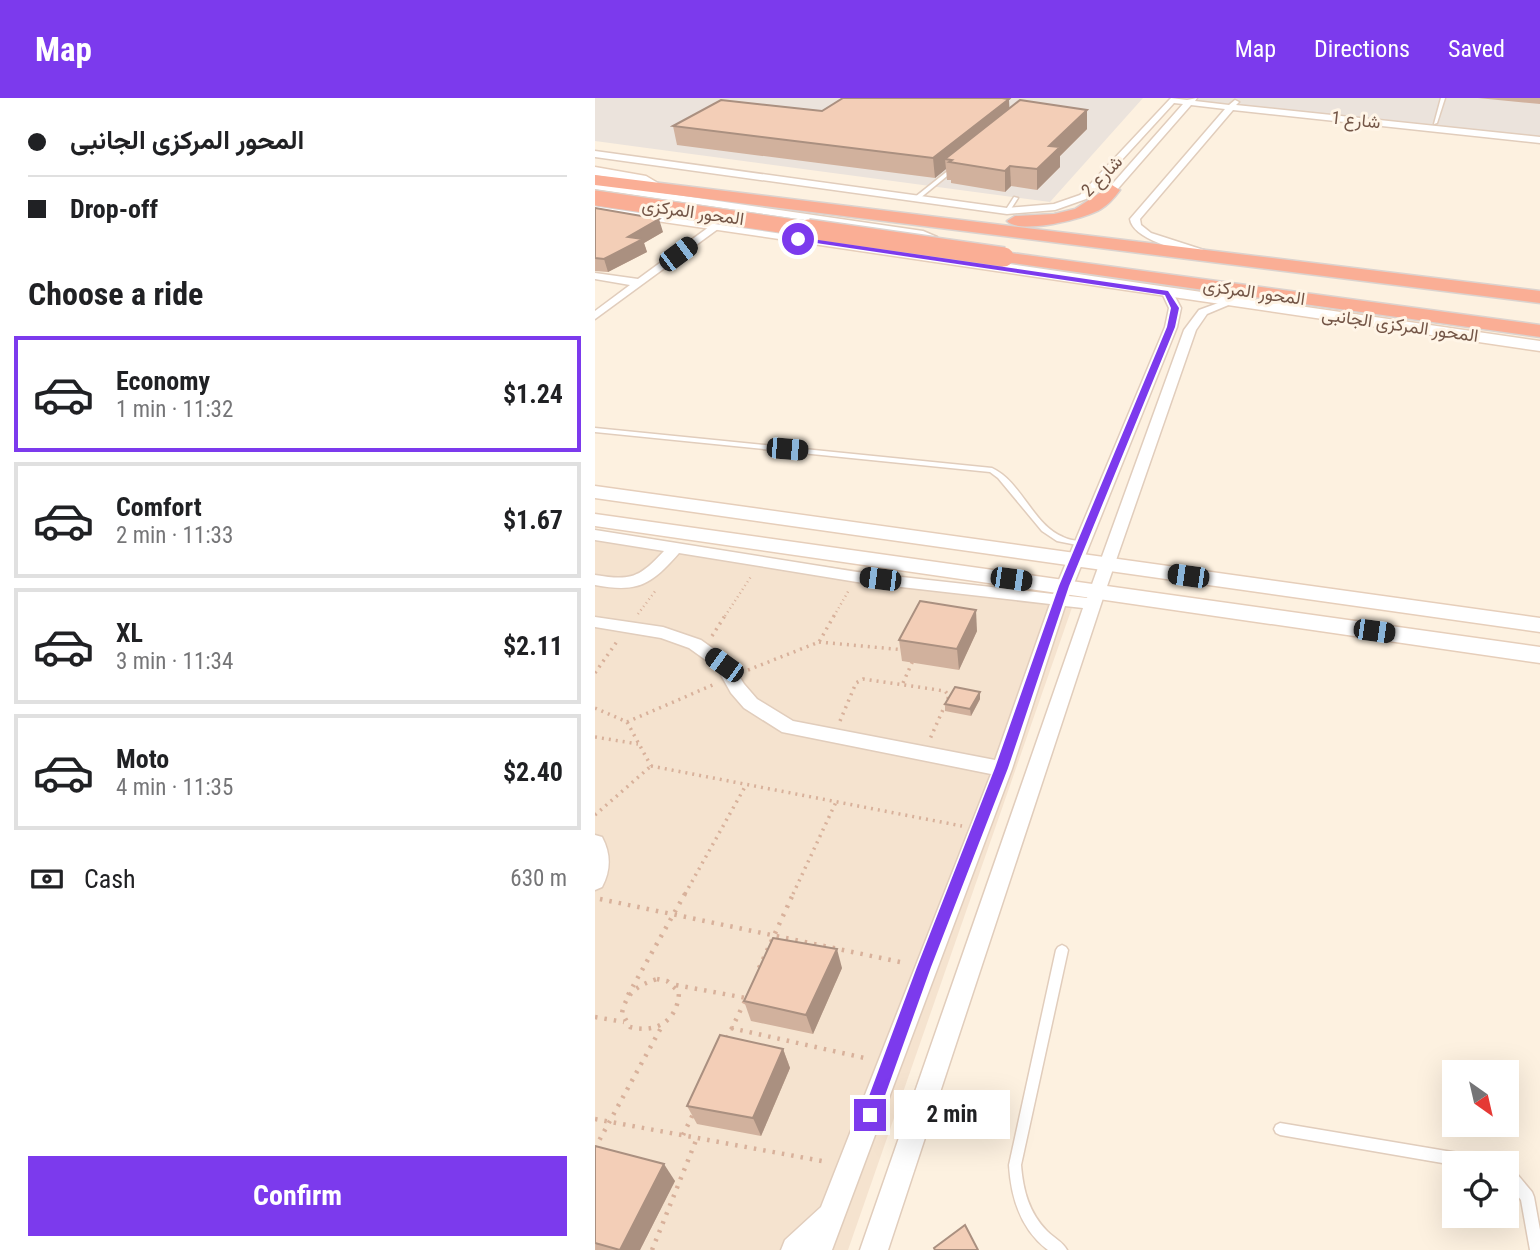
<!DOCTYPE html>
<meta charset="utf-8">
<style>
:root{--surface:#fff;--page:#f6f6f6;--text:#202124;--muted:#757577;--line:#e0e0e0;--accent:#7c3aed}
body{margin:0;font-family:"Roboto Condensed",Vazirmatn,sans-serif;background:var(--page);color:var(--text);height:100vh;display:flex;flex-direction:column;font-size:26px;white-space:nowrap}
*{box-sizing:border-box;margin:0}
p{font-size:23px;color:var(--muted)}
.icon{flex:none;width:38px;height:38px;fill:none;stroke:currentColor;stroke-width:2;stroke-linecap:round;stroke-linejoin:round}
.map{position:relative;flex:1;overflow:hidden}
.drawer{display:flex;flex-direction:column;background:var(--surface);width:595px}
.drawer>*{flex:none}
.hud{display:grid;align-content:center;height:154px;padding:0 28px;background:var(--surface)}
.needle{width:46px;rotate:146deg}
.buttons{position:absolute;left:847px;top:962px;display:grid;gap:14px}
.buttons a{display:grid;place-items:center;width:77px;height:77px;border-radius:0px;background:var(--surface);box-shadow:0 7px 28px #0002;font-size:35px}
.end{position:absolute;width:32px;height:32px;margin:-16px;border:9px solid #7c3aed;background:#fff;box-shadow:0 0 0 4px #fff}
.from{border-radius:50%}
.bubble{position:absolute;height:49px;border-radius:0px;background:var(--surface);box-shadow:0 7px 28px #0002;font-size:23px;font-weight:700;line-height:49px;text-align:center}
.car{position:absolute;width:21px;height:42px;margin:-21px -10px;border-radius:9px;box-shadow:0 0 5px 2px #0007;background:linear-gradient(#222 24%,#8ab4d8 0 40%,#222 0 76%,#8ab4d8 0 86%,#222 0)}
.hud b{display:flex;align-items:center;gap:24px;height:66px;font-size:26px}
.hud b+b{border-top:2px solid var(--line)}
.hud i{width:18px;height:18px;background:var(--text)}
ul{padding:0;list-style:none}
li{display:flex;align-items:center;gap:21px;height:116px;margin:0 14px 10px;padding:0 14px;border:4px solid var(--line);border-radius:0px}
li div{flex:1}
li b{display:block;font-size:26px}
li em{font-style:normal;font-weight:700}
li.on{border-color:var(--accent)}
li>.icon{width:63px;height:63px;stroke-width:1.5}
h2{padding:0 28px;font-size:32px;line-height:84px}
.pay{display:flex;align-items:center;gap:18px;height:77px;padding:0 28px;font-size:26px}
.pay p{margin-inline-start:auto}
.primary-button{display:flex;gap:14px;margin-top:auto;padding:14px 28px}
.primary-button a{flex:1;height:80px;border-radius:0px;background:var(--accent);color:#fff;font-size:28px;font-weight:700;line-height:80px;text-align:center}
header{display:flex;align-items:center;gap:42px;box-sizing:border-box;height:98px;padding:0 35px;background:var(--accent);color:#fff}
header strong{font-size:33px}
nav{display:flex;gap:38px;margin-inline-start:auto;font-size:24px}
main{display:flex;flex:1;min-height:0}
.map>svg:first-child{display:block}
.residential{fill:#f5e3cf}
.industrial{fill:#ebe3dc}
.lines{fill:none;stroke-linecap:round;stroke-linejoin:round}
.lane-casing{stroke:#e1cdbc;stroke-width:3}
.street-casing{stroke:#e1cdbc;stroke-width:3}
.secondary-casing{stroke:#e6ceba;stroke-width:3}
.highway-casing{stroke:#dbd3cf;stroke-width:3}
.path-far2{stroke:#d8b19b;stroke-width:2.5;stroke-dasharray:1 3.5;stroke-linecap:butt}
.path-far1{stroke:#d8b19b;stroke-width:3.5;stroke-dasharray:2 5;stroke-linecap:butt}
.path{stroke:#d8b19b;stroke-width:4.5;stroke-dasharray:2.5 7;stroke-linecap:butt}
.lane{fill:#fff;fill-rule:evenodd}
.street{fill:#fff;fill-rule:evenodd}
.secondary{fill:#fff;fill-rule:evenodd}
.highway{fill:#faae95;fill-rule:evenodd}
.highway-bridge-far1-casing{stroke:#dbd3cf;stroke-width:17;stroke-linecap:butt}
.highway-bridge-casing{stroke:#dbd3cf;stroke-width:22;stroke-linecap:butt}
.highway-bridge-far1{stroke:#faae95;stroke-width:15}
.highway-bridge{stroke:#faae95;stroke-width:19}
.wall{fill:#d1b19d}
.shaded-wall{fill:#aa9080}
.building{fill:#f3ceb7;stroke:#aa9080;stroke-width:2}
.route{fill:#7c3aed}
.labels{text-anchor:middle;stroke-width:6;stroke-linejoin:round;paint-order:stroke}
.far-street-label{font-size:18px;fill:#745647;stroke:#fff5e7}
</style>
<header>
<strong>Map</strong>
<nav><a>Map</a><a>Directions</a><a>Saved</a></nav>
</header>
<main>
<section class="drawer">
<div class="hud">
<b><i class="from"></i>المحور المركزى الجانبى</b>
<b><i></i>Drop-off</b>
</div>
<h2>Choose a ride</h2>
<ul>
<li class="on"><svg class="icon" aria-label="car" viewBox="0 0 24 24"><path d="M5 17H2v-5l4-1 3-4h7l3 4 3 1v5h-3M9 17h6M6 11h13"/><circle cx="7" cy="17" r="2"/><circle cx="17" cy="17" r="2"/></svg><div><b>Economy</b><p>1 min · 11:32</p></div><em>$1.24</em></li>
<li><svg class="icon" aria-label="car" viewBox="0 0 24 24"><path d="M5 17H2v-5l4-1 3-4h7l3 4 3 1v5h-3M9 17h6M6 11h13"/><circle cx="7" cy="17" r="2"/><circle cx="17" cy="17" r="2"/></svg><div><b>Comfort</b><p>2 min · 11:33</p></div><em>$1.67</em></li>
<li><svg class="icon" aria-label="car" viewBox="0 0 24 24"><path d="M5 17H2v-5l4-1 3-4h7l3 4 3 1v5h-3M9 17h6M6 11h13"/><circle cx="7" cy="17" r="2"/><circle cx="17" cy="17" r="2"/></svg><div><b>XL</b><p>3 min · 11:34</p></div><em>$2.11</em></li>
<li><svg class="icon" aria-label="car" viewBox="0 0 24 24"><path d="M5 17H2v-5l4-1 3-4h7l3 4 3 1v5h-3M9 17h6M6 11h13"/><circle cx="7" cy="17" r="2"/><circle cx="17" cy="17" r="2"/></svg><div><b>Moto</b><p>4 min · 11:35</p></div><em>$2.40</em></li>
</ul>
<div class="pay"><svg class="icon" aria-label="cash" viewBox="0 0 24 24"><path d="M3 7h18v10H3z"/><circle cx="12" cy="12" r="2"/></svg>Cash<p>630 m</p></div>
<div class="primary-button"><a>Confirm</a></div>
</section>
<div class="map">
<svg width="945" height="1152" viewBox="0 0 945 1152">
<rect width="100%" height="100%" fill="#fdf1e0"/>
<path class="residential" d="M 0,437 L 480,501 L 253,1152 L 0,1152 Z"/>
<g class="industrial">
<path d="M 0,0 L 548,0 L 455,104 L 0,43 Z"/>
<path d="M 579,0 L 945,0 L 945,39 L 588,1 Z"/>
</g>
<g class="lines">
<g class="lane-casing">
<g id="lane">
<path d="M 846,0 L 850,0 L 842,25 L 839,26 Z"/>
<path d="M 359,68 L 363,69 L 324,101 L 320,101 L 320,99 Z"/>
<path d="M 419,99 L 423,100 L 414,114 L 410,114 L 410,113 Z"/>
<path d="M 0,330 L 397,370 C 426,383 438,427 468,439 C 474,442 483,443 490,444 L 491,446 L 487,448 L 462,443 L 447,433 L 403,380 L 395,374 L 0,334 Z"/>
<path d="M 467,847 L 471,849 L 473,852 L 426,1067 C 428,1092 434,1115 452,1133 C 459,1140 468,1144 472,1152 L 453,1152 C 426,1132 416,1100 414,1067 L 461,852 L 463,849 Z"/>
<path d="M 685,1025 L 893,1060 L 898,1061 L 899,1066 L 859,1067 L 685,1037 L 681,1035 L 679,1031 L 681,1027 Z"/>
<path d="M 912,1069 L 917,1070 L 937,1094 L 939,1099 L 945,1132 L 945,1152 L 935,1152 L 926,1102 L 912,1085 Z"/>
</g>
</g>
<g class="street-casing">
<g id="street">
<path d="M 576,0 L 592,2 L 602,0 L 600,3 L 634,7 L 640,2 L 644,4 L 641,7 L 945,39 L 945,45 L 638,12 L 545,121 L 546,127 L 556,135 L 618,155 L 618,159 L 614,160 C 594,155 538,143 535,121 L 630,11 L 596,7 L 520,94 L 512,92 L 588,6 L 579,5 L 491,101 L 460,112 L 412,116 L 0,59 L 0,53 L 412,110 L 459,106 L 485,97 Z"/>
<path d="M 0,85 L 328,133 L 342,139 L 345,146 L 329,156 L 324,153 L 334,145 L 325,139 L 0,91 Z"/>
<path d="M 118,126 L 127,128 L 0,221 L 0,213 L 35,187 L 0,181 L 0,175 L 43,181 Z"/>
<path d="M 573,192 L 577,193 L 586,210 L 582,229 L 474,498 L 492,500 L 589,232 L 604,212 L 637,200 L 643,203 L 612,216 L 601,232 L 510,494 L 293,1152 L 265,1152 L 488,510 L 470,508 L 417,671 L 237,1152 L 186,1152 L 190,1142 L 226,1109 L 396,676 L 187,634 L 149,610 L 136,595 L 122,570 L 94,550 L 66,540 L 0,529 L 0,519 L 68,529 L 106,542 L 134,562 L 149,586 L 162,601 L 198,623 L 400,662 L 455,506 L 262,484 L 84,455 C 56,487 43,495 0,487 L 0,477 C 36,483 44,480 69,453 L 0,442 L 0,432 L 262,474 L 458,496 L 570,229 L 574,210 L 567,195 Z"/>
<path d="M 0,737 L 7,739 C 16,756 16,772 7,789 L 0,792 Z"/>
</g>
</g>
<g class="secondary-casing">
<g id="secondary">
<path d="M 0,69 L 51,78 L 73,91 L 67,95 L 44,84 L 0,77 Z"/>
<path d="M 0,106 L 945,243 L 945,253 L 0,114 Z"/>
<path d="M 0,388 L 945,520 L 945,534 L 0,400 Z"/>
<path d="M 0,416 L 945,549 L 945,565 L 0,428 Z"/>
</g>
</g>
<g class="highway-casing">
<g id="highway">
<path d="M 0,77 L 945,193 L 945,205 L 0,87 Z"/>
<path d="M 517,87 L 525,92 C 519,100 514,106 506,111 C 490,121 425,137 412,123 L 420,118 L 459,116 L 480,111 Z"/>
<path d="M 409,154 L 945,227 L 945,239 L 403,163 L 400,159 Z"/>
</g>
</g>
<g class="path-far2">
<path d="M 43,516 L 61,492"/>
<path d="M 130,518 L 157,477"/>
<path d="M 239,518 L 254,492"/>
</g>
<g class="path-far1">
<path d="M 117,538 L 131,516"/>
<path d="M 224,544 L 310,552"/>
<path d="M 153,572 L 224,544 L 240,516"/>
<path d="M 0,575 L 23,542"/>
<path d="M 308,585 L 319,560"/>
<path d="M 0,610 L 32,624 L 56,668"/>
<path d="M 245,623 L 261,585 L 268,581 L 350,593 L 354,598 L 335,641"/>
<path d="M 32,624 L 120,586"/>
<path d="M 0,639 L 43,646"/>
<path d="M 56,668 L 367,728"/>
<path d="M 0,717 L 56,668"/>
<path d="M 90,796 L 151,687"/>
<path d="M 198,796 L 241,704"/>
</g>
<g class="path">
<path d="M 5,801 L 310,865"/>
<path d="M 164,870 L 199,794"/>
<path d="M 62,881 L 72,883 L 84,894 C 83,922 62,936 35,929 L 27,915 C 31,895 43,887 62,881 Z"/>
<path d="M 81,887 L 151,900"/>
<path d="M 33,897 L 91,794"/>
<path d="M 0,919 L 29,924"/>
<path d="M 136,930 L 274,961"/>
<path d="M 132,940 L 150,903"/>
<path d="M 0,1021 L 232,1064"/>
<path d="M 88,1037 L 99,1014"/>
<path d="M 0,1050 L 67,928"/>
<path d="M 57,1152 L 102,1040"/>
</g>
<use href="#lane" class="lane"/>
<use href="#street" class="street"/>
<use href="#secondary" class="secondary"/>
<use href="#highway" class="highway"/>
<g class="highway-bridge-far1-casing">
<path id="highway-bridge-far1" d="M 0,100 L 226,133"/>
</g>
<g class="highway-bridge-casing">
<path id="highway-bridge" d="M 213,131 L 409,159"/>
</g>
<use href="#highway-bridge-far1" class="highway-bridge-far1"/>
<use href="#highway-bridge" class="highway-bridge"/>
</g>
<g class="wall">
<path d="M 883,0 L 945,0 L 945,6 Z"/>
<path d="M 414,2 L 414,11 L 492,31 L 465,58 L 465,69 L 442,92 L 416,88 L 410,94 L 356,85 L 356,82 L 352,82 L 351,71 L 340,80 L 82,47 L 78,28 Z"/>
<path d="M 0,110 L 68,134 L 49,145 L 52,154 L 13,174 L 0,173 Z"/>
<path d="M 382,533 L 364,572 L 307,563 L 304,542 Z"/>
<path d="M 385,594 L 385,601 L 376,618 L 350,613 L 350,606 Z"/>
<path d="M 247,870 L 218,936 L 156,923 L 149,903 Z"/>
<path d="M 188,951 L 195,970 L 166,1038 L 102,1026 L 92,1008 Z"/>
<path d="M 0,1048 L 80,1083 L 45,1152 L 0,1152 Z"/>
</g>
<g class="shaded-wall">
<path d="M 395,0 L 416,0 L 414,2 L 415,20 L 357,62 L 350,61 L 351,71 L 340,80 L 338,60 Z"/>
<path d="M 492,12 L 492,31 L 465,58 L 465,69 L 442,92 L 442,71 L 454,48 Z"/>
<path d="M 415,68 L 416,88 L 410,94 L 410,73 Z"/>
<path d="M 64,121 L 68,134 L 49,145 L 52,154 L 13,174 L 9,161 L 33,139 Z"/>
<path d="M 381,512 L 382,533 L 364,572 L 362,551 Z"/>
<path d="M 385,594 L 385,601 L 376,618 L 375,611 Z"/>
<path d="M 242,851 L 247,870 L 218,936 L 211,917 Z"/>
<path d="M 188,951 L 195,970 L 166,1038 L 158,1020 Z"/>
<path d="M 69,1066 L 80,1083 L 45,1152 L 25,1152 Z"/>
</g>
<g class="building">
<path d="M 248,0 L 407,0 L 414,1 L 338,60 L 78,28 L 126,2 L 227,13 Z"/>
<path d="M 425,2 L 492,12 L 454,48 L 465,49 L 442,71 L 415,68 L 410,73 L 354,64 L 357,62 L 350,61 Z"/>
<path d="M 0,110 L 64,121 L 33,139 L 48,141 L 9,161 L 0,160 Z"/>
<path d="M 325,503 L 381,512 L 362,551 L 304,542 Z"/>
<path d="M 360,589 L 385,594 L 375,611 L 350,606 Z"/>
<path d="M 178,840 L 242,851 L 211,917 L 149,903 Z"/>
<path d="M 125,937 L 188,951 L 158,1020 L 92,1008 Z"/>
<path d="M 0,1048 L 69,1066 L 25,1152 L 0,1145 Z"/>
<path d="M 370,1127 L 383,1152 L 340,1152 L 339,1150 Z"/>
</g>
<path class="route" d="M 203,139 L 573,193 L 584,210 L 580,229 L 474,488 L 413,670 L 336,869 L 283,1017 L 280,1023 L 275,1025 L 269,1023 L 267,1017 L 322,869 L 400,670 L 464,488 L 572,229 L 576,210 L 570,197 L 201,142 Z"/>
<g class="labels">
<g class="far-street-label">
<text transform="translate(761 22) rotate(6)" y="6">شارع 1</text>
<text transform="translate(507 78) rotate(-45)" y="6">شارع 2</text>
<text transform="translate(98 114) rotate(8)" y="6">المحور المركزى</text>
<text transform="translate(659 194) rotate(8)" y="6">المحور المركزى</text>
<text transform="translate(805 227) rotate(8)" y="6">المحور المركزى الجانبى</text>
</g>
</g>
</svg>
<div class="buttons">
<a><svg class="needle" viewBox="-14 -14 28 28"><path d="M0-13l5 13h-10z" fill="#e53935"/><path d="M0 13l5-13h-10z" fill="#757577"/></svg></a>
<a><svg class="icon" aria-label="locate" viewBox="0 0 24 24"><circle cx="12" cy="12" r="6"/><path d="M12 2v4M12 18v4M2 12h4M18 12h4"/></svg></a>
</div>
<i class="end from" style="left:203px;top:141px"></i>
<i class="end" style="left:275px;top:1017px"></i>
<div class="bubble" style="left:299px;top:992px;width:116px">2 min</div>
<i class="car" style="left:83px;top:156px;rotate:53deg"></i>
<i class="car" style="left:192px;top:351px;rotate:95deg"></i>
<i class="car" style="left:593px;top:478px;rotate:278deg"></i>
<i class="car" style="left:285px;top:481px;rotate:277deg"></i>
<i class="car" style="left:416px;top:481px;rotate:98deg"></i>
<i class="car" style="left:779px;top:533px;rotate:98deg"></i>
<i class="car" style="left:129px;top:567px;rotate:306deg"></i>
</div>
</main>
